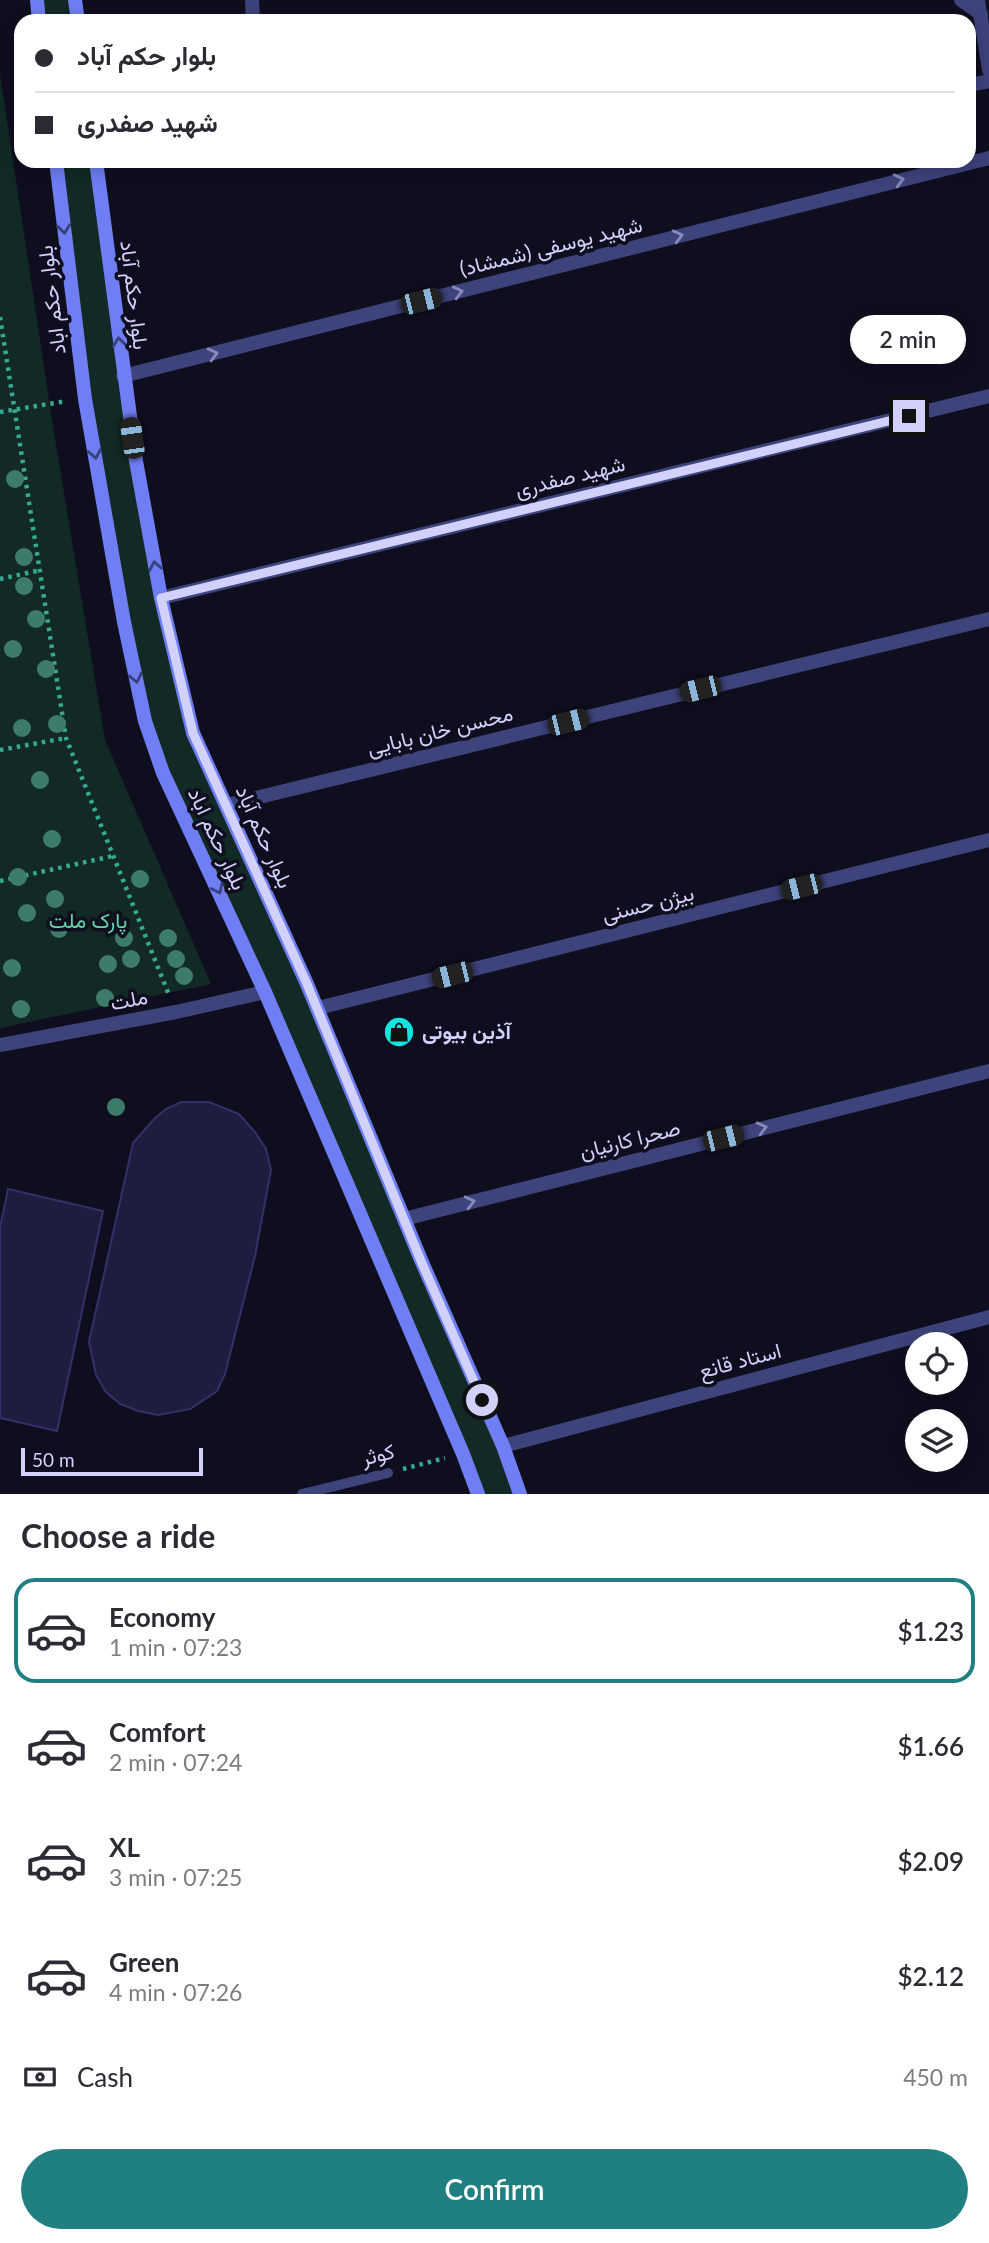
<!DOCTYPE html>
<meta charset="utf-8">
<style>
:root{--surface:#fff;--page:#f7f7f7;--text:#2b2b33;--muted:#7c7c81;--line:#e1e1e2;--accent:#207f80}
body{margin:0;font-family:Lato,Vazirmatn,sans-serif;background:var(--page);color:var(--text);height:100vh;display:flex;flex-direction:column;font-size:26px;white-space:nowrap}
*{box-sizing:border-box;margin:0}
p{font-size:23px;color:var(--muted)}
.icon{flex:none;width:38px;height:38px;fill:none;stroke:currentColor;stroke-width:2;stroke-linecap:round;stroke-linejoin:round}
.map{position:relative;height:1494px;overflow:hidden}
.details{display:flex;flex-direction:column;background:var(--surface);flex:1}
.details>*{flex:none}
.hud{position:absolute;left:14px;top:14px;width:962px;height:154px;border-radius:21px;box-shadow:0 4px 18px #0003;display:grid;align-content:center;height:154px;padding:0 21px;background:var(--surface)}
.fabs{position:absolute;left:905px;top:1332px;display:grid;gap:14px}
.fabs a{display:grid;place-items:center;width:63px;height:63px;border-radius:50%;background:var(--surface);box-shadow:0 4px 18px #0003;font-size:35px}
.scale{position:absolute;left:21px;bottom:18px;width:182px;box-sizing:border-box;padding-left:7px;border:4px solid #d1d1fb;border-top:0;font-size:19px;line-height:24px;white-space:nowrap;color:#d1d1fb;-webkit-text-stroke:5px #0f0e1f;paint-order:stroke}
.end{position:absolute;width:32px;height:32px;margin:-16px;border:9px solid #d1d1fb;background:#111;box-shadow:0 0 0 4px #111}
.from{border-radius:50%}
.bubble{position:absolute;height:49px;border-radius:24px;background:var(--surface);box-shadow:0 4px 18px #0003;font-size:23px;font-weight:600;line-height:49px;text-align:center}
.car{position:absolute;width:21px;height:42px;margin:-21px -10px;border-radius:9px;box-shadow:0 0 5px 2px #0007;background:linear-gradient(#222 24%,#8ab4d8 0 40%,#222 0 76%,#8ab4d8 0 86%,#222 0)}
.hud b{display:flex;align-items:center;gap:24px;height:66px;font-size:26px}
.hud b+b{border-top:2px solid var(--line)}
.hud i{width:18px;height:18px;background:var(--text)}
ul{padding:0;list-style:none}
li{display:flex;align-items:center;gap:21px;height:105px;margin:0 14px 10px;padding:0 7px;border:4px solid transparent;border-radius:21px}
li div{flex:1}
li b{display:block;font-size:26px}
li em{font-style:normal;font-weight:600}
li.current{border-color:var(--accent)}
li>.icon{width:63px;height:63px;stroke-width:1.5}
h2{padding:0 21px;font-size:32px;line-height:84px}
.pay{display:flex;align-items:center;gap:18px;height:77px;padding:0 21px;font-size:26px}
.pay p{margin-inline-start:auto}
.cta{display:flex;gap:14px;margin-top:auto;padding:14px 21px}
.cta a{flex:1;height:80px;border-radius:42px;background:var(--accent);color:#fff;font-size:28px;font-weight:600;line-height:80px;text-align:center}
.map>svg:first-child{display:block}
.green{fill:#122925}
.building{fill:#1e1c3f;stroke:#343069;stroke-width:2}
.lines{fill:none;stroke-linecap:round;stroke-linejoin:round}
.path{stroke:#37a892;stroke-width:4.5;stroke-dasharray:3.5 5;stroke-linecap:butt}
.service{stroke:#3d437b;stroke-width:10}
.minor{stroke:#3d437b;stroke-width:14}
.tertiary{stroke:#3d437b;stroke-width:14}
.secondary{stroke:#6f7ef3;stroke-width:14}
.tree{fill:#3d7b6b}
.oneway{stroke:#878abb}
.oneway2{stroke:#3a407e}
.route{stroke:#d1d1fb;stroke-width:9}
.labels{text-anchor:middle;stroke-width:7;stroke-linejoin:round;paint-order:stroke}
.street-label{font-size:21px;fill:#d1d1fb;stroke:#0f0e1f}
.park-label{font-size:21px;fill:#63d5a9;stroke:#0f0e1f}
.poi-label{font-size:21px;font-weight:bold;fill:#d1d1fb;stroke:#0f0e1f;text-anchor:start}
</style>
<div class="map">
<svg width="989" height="1494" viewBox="0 0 989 1494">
<rect width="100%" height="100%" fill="#0f0e1f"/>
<g class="green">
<path d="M 37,0 L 75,0 L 78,21 L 39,21 Z"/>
<path d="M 0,74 L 53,427 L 105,740 L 211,984 L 0,1028 Z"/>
<path d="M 56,161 L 96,161 L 123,376 L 193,733 L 520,1494 L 478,1494 L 163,773 L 124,622 Z"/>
</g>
<g class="building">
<path d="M 181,1102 L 209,1102 L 239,1114 L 255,1132 L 266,1149 L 271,1170 L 255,1256 L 225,1374 L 217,1391 L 190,1409 L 158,1415 L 138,1411 L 120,1404 L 106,1392 L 96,1375 L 89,1342 L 133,1143 L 155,1118 L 166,1109 Z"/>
<path d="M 8,1189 L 103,1211 L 57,1431 L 0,1418 L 0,1228 Z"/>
</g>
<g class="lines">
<g class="path">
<path d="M 0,317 L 66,738 L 169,995"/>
<path d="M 0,412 L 67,401"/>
<path d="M 0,579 L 41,570"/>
<path d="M 0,750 L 66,738"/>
<path d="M 0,881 L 113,856"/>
<path d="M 403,1469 L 445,1458"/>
</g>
<path class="service" d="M 302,1494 L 388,1473"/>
<g class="minor">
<path d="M 252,0 L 253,21"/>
<path d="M 961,0 L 981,14"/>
<path d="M 970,85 L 989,81"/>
<path d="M 123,376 L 989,158"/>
<path d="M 161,598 L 989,396"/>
<path d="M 227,805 L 989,619"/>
<path d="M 318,1008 L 989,840"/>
<path d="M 0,1045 L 176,1012 L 265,992"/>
<path d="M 404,1219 L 989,1071"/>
<path d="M 503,1446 L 989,1317"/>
</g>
<path class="tertiary" d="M 978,0 L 989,70"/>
<g class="secondary">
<path d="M 37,0 L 39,21"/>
<path d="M 75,0 L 78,21"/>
<path d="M 56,161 L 85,399 L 124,622 L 145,721 L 163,773 L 265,992 L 463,1454 L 478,1494"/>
<path d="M 96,161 L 136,461 L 161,598 L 193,733 L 307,984 L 421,1260 L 503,1446 L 520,1494"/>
</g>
</g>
<g class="tree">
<circle cx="15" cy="479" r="9"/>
<circle cx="24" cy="557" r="9"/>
<circle cx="24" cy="586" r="9"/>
<circle cx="36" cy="619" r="9"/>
<circle cx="13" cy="649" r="9"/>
<circle cx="46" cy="669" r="9"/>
<circle cx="57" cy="724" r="9"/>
<circle cx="22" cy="728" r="9"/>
<circle cx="40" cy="780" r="9"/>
<circle cx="52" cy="839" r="9"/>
<circle cx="18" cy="877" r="9"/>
<circle cx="140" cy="879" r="9"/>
<circle cx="55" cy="899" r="9"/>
<circle cx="27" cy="913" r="9"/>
<circle cx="59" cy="929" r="9"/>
<circle cx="124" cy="938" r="9"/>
<circle cx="168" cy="938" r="9"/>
<circle cx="131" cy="959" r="9"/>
<circle cx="176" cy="959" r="9"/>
<circle cx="108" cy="964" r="9"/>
<circle cx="12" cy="968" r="9"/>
<circle cx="184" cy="976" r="9"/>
<circle cx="105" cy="998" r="9"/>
<circle cx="21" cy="1009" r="9"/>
<circle cx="116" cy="1107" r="9"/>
</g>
<defs><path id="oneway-chevron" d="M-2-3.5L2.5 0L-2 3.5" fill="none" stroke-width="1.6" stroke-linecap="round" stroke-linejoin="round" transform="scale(1.75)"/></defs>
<g class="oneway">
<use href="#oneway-chevron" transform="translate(899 180) rotate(-14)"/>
<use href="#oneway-chevron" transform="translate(678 236) rotate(-14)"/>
<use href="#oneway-chevron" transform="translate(458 292) rotate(-14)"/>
<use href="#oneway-chevron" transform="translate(213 354) rotate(-14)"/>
<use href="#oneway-chevron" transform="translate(762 1128) rotate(-14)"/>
<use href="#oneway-chevron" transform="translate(470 1202) rotate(-14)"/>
</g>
<g class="oneway2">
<use href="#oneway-chevron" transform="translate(64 229) rotate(83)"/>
<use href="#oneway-chevron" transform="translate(119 342) rotate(-97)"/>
<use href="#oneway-chevron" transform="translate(95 454) rotate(80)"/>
<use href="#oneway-chevron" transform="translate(155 566) rotate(-100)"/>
<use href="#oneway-chevron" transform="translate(136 678) rotate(78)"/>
<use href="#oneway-chevron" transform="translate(218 889) rotate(65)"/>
</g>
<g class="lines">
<path class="route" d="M 482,1400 L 421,1261 L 307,984 L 193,733 L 161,598 L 909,416"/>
</g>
<defs>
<g id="shop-disc" transform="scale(1.575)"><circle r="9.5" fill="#13e5de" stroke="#0f0e1f"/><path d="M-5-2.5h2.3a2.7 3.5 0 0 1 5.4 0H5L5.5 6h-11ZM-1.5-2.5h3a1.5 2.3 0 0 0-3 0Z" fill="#111"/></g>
</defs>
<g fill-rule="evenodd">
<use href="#shop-disc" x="399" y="1032"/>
</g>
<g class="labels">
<g class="street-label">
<text transform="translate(551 247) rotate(-14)" y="7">شهید یوسفی (شمشاد)</text>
<text transform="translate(134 295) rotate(83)" y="7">بلوار حکم آباد</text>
<text transform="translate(52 300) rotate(-97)" y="7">بلوار حکم اباد</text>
<text transform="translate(570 477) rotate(-14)" y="7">شهید صفدری</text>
<text transform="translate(440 731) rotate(-14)" y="7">محسن خان بابایی</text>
<text transform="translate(264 837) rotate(66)" y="7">بلوار حکم آباد</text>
<text transform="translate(217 839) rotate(65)" y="7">بلوار حکم اباد</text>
<text transform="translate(648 904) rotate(-14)" y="7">بیژن حسنی</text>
<text transform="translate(129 1000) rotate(-11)" y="7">ملت</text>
<text transform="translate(630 1140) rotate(-14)" y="7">صحرا کارنیان</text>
<text transform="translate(740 1361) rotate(-15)" y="7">استاد قانع</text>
<text transform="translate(378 1455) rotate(-14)" y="7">کوثر</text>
</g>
<g class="park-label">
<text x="88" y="928">پارک ملت</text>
</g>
<g class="poi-label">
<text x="422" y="1039">آذین بیوتی</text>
</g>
</g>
</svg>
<div class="fabs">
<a><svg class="icon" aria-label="locate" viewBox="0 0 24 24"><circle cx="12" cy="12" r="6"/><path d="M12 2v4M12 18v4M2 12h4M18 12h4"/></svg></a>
<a><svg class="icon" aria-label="layers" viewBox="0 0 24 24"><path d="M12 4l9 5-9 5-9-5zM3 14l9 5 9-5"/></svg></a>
</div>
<div class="scale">50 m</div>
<i class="end from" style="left:482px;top:1400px"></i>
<i class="end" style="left:909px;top:416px"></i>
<div class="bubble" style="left:850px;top:315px;width:116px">2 min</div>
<i class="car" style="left:421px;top:301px;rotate:76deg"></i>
<i class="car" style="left:132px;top:438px;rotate:352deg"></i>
<i class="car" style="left:700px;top:689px;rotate:256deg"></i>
<i class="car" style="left:568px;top:722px;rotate:76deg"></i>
<i class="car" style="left:801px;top:887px;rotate:256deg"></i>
<i class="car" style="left:452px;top:975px;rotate:256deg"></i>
<i class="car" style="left:723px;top:1138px;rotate:76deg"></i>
<div class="hud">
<b><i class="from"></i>بلوار حکم آباد</b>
<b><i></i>شهید صفدری</b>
</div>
</div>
<section class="details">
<h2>Choose a ride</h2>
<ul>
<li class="current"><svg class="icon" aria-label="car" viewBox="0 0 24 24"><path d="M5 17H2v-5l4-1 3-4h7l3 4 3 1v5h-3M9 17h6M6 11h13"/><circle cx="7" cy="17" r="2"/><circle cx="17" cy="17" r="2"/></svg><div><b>Economy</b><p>1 min · 07:23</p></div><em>$1.23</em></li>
<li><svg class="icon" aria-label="car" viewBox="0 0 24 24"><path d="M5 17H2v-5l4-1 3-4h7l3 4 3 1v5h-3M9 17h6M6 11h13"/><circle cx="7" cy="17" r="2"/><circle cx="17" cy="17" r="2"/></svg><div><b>Comfort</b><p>2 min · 07:24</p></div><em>$1.66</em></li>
<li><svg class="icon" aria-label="car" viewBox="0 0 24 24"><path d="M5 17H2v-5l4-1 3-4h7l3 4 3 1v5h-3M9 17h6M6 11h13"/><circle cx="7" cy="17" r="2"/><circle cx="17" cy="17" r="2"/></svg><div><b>XL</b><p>3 min · 07:25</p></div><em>$2.09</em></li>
<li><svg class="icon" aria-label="car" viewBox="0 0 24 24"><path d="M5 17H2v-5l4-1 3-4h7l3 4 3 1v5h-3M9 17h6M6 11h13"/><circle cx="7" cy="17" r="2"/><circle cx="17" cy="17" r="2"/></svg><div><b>Green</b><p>4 min · 07:26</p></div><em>$2.12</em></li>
</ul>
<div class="pay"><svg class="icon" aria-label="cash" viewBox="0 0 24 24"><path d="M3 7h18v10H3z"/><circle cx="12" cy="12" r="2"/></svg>Cash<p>450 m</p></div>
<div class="cta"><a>Confirm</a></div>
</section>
